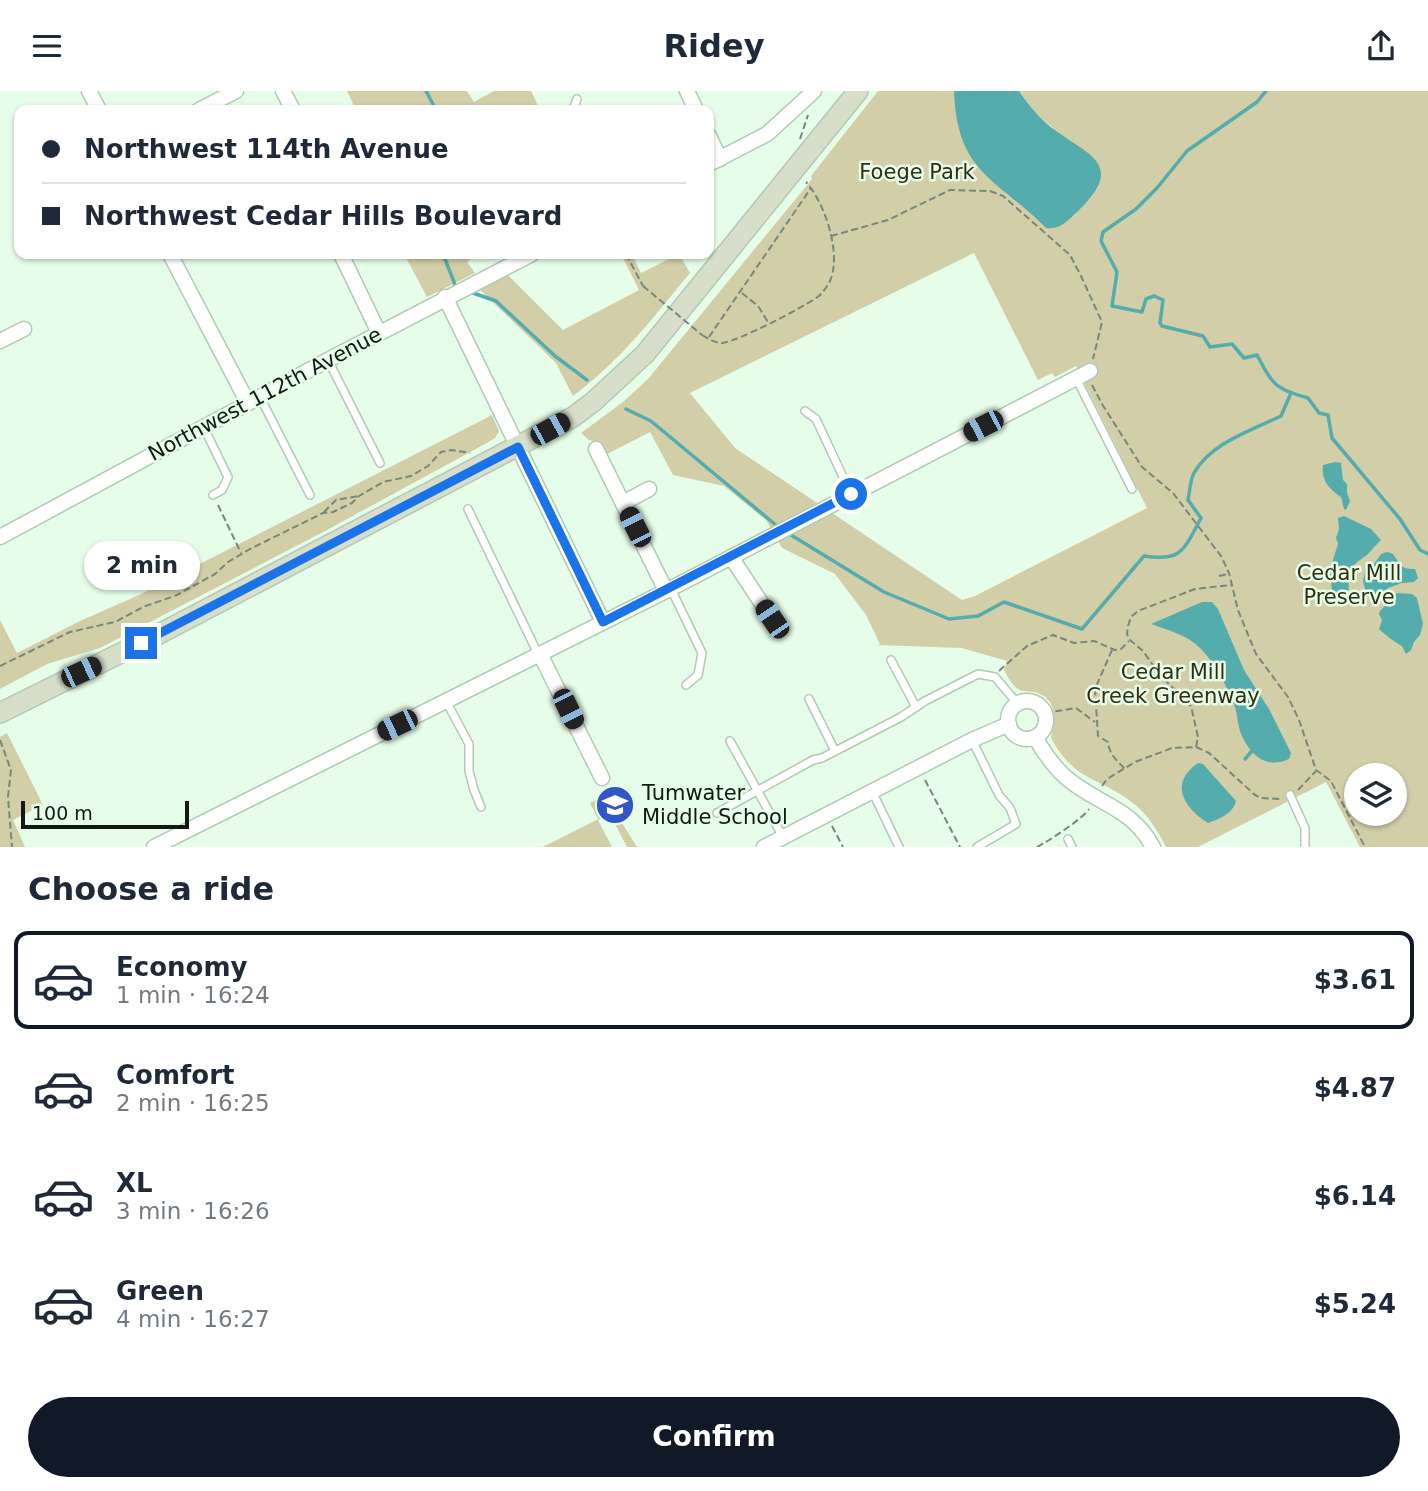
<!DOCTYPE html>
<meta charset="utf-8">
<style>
:root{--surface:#fff;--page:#f6f6f7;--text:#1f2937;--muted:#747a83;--line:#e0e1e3;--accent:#111827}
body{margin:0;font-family:"DejaVu Sans",sans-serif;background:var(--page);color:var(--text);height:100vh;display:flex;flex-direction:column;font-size:26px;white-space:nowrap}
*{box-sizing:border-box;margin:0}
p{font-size:23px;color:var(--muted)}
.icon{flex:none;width:38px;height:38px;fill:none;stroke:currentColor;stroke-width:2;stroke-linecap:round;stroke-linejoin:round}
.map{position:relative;height:756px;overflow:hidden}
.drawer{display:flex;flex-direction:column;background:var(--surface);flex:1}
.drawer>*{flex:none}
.guide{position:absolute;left:14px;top:14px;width:700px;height:154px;border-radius:14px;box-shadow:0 2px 5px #0004;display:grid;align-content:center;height:154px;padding:0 28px;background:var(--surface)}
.buttons{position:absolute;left:1344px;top:672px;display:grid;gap:14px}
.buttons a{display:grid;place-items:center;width:63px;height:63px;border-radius:50%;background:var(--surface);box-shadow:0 2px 5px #0004;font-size:35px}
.scale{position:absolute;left:21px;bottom:18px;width:168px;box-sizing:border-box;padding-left:7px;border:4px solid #101912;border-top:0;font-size:19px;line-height:24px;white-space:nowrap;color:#101912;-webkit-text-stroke:5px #e6fee9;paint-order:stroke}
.end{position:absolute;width:32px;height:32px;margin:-16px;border:9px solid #1a73e8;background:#fff;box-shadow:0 0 0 4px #fff}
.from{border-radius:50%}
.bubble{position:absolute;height:49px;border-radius:24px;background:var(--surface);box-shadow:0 2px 5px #0004;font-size:23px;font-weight:700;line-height:49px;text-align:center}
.car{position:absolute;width:21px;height:42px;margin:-21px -10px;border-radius:9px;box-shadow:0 0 5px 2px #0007;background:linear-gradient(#222 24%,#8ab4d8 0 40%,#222 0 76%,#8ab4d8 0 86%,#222 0)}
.guide b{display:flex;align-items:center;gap:24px;height:66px;font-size:26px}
.guide b+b{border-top:2px solid var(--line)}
.guide i{width:18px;height:18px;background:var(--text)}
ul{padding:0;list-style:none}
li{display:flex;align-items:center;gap:21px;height:98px;margin:0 14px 10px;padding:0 14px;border:4px solid transparent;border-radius:14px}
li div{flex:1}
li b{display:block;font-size:26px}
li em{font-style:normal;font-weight:700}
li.selected{border-color:var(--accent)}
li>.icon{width:63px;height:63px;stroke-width:1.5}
h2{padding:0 28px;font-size:32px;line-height:84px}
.cta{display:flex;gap:14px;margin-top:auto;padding:14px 28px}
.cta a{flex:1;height:80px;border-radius:42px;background:var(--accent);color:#fff;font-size:28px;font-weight:700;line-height:80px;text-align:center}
header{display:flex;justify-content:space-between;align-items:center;height:91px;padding:0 28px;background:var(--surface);font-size:32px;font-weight:700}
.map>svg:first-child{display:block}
.green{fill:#d2cea8;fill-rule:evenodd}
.water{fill:#55acad}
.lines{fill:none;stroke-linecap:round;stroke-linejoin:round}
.stream{stroke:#55acad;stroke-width:3.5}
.lane-casing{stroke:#b2c9b5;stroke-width:10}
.street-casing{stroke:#b2c9b5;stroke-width:17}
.secondary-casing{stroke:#b2c9b5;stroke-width:22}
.path{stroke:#78887b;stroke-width:2;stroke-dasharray:7 3.5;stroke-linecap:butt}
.lane{stroke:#fff;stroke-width:7}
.street{stroke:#fff;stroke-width:14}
.secondary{stroke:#d7dfca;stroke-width:19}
.path-bridge{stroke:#78887b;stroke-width:2;stroke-dasharray:7 3.5;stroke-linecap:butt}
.route{stroke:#1a73e8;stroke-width:9}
.labels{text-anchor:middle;stroke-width:5;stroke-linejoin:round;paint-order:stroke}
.park-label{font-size:21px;fill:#322e11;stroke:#e6fee9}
.street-label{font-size:21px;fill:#101912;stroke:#e6fee9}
.poi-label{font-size:21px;fill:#101912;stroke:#e6fee9;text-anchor:start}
</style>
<header><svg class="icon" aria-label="menu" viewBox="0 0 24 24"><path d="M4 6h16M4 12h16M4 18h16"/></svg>Ridey<svg class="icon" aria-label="share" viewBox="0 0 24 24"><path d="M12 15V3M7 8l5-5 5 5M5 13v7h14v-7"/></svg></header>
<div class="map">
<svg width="1428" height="756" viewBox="0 0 1428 756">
<rect width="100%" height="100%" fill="#e6fee9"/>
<g class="green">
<path d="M 347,0 L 467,0 L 474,11 L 494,0 L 531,0 L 540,19 L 356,19 Z"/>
<path d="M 878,0 L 954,0 L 1074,123 L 1053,37 L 1036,23 L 1019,0 L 1428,0 L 1428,756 L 1360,756 L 1326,691 L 1198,756 L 1166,756 C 1158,740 1148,724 1134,713 C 1100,685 1076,693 1051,647 C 1053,629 1060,608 1034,601 C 1029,600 1022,601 1018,598 C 1012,594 1008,586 1004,580 L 1007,570 L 962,557 L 878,554 L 880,553 L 866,524 L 835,483 L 782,457 L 766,429 L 724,395 L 673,384 L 650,341 L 605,364 L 598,351 L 589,349 L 581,342 L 623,311 L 648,288 L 812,88 L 811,85 ZM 974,162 L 1038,289 L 1052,282 L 1055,286 L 1076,275 L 1147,417 L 975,505 L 962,509 L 735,357 L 690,302 ZM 1356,684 L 1395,684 L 1395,723 L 1356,723 Z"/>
<path d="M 404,163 L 478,163 L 467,171 L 475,182 L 427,206 Z"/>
<path d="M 621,163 L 632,163 L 641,182 L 679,163 L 690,182 C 652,228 621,269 573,305 L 556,272 L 479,198 L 508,184 L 563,239 L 639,199 Z"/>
<path d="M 492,324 L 499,340 L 495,347 L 485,353 L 327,439 L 100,557 L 47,573 L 0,598 L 0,529 L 17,562 L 80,530 L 139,504 Z"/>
<path d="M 7,642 L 43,714 L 13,729 L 25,756 L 0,756 L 0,646 Z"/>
<path d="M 601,706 L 607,712 L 614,711 L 622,732 L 637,756 L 627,756 L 614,731 L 605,727 L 598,729 L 612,756 L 543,756 L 598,728 L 590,712 Z"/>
</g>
<g class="water">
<path d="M 954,0 L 1019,0 C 1029,14 1038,26 1052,37 C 1088,64 1127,73 1078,120 C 1068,129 1061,139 1046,137 C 995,86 957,82 954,0 Z"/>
<path d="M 1335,371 L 1341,372 L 1343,389 L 1347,393 L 1347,402 L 1350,410 L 1346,419 L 1344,418 L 1341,406 C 1329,398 1321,389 1323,374 Z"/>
<path d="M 1344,425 L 1371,438 L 1381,449 C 1377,453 1373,457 1369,462 C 1361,470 1356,468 1350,482 C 1346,493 1354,502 1340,505 L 1332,500 L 1330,478 L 1338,453 L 1336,447 L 1339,438 L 1338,427 Z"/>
<path d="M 1387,461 L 1393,463 C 1400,473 1401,479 1415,478 L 1418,487 L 1414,491 L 1402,492 L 1388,497 L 1378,508 L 1372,508 L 1367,505 L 1363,490 L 1366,476 L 1374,473 L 1381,463 Z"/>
<path d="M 1397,502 L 1412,503 L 1417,507 L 1423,533 L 1420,544 L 1414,551 L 1411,559 L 1406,563 L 1402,555 C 1397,553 1383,542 1379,538 L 1382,529 L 1379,523 L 1380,520 Z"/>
<path d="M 1202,511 L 1212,511 L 1218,518 L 1244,579 L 1269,618 L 1291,662 L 1289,668 C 1265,679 1249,663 1240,640 C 1237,630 1237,618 1232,608 C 1224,590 1214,571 1200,557 C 1187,544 1168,539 1151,533 Z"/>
<path d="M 1198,672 L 1203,673 L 1236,710 C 1233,723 1219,728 1208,732 C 1183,716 1169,692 1198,672 Z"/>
</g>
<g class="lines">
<g class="stream">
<path d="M 426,0 L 436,19"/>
<path d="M 1266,0 L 1257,11 L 1187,60 L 1157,97 L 1136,118 L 1103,141 L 1101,150 L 1117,181 L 1112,215 L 1142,221 L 1146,208 L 1154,205 L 1163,209 L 1160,232 L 1162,235 L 1203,245 L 1210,256 L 1232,253 L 1244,267 L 1257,264 C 1273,294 1275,298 1308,307 L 1319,322 L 1328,324 L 1332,347 L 1400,428 L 1420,459 L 1428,463"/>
<path d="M 443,163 L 456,196"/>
<path d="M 473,202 L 496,210 L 555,265 L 587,289"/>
<path d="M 626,318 L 651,330 L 777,435"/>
<path d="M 791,444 L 884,501 L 949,528 L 978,525 L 1004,511 L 1082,538 L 1144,465 C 1183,471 1184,458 1201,427 L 1188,409 C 1190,400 1190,389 1194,382 C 1211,352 1252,339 1281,325 L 1291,302"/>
<path d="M 1245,668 L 1252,660"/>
</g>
<g class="lane-casing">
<g id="lane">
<path d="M 573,19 L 577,8"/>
<path d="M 328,269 L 380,372"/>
<path d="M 1076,287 L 1132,398"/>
<path d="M 260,306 L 310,404"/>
<path d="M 805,320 L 816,328 L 851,403"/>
<path d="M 204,337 L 228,386 L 222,399 L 213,404"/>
<path d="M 468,418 L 538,563"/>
<path d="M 671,498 L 702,562 L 698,584 L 686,594"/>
<path d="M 891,569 L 916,616"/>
<path d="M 809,608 L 835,660"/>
<path d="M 446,610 L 469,653 L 469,680 L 474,699 L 481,716"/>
<path d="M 972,649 L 999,704 L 1010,717 L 1016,733 L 977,756"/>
<path d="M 730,650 L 783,746"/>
<path d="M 872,700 L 899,756"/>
<path d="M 1290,704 L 1305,737 L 1305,756"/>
<path d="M 717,722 L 813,669 L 822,667 L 901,626 L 925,610 L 978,583 L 995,586 L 1017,612"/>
<path d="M 1068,748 L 1072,756"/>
</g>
</g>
<g class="street-casing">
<g id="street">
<path d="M 89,0 L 99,19"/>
<path d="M 283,0 L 293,19"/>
<path d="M 687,0 L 696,19"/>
<path d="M 199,19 L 236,0"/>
<path d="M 709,45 L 720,68"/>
<path d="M 709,73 L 767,43 L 814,0"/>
<path d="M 170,163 L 248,312"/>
<path d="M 341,163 L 379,242"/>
<path d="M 445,206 L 603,531"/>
<path d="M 0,250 L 24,238"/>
<path d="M 596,358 L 666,500"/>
<path d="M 623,412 L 649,398"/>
<path d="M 0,446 L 328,269 L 532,163"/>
<path d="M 731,466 L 772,528"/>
<path d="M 540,563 L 602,687"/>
<circle cx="1027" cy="629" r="19"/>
<path d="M 1035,646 C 1044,662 1054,677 1069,689 C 1100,714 1132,717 1153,756"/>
<path d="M 154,756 L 666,500 L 1090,280"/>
<path d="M 764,756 L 972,649 L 1009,633"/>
</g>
</g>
<g class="secondary-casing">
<path id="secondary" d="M 0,622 L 161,542 L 573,326 L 593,311 L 645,263 L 858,0"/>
</g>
<g class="path">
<path d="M 800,48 L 808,24"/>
<path d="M 831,145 L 888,129 L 950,99 L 990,100 L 1003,105 L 1070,164 L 1081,185 L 1102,231 L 1093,268"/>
<path d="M 626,163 L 643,195"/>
<path d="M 742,202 L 758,215 L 768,231"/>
<path d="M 702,244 C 709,248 715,252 722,252 C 739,250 804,216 819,205 C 823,201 826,197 829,192 C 843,165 825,112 806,91"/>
<path d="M 709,246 L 811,97"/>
<path d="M 1092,294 L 1102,313 L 1142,376 L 1173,402 L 1221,465 L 1229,482 L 1238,519 L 1256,563 L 1288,606 L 1299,629 L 1316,679 L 1331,690 L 1365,756"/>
<path d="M 218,414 L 241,462"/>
<path d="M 324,421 L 336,409 L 358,405"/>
<path d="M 1219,485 L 1228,483"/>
<path d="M 1112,559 L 1095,598 L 1098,645 L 1108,651 C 1109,663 1117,670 1125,678"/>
<path d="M 0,575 L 70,541 L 115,531 L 143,516 L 177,504 L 215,483 L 228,471 L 250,458 L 323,422 L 333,421 L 352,412 L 359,405 L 383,391 L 411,385 L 428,375 L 441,361 L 452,359 L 470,362"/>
<path d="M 999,580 L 1027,555 L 1053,544 L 1074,552 L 1094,550 L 1115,559 L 1121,558 L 1129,550"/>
<path d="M 1045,622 L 1076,617 L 1095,631"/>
<path d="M 0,649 L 11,679 L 8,706 L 12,756"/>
<path d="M 1196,656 L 1198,646 L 1191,615 L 1160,584 L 1143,560 L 1130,549 L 1127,543 L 1128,535 L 1131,526 L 1138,520 L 1195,498 L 1231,494"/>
<path d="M 925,689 L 960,756"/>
<path d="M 1102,695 L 1107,688 L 1135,671 L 1172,657 L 1196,656 L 1209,662 L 1255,704 L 1261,707 L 1281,708"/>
<path d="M 1298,699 L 1316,680"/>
<path d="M 832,735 L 843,756"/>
<path d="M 1037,756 C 1047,751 1084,727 1089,718"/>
</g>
<use href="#lane" class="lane"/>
<use href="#street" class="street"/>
<use href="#secondary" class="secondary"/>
<path class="path-bridge" d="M 643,195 L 702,244"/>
</g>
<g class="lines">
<path class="route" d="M 141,552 L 518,356 L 603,531 L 851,403"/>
</g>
<defs>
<g id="school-disc" transform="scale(2.0125)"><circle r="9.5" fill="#3156c7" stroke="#e6fee9"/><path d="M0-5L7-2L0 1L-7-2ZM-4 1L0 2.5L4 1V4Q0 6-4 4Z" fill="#fff"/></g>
</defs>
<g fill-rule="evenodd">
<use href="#school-disc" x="615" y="714"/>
</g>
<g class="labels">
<g class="park-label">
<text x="917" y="88">Foege Park</text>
<text x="1349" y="489">Cedar Mill<tspan x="1349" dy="24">Preserve</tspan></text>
<text x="1173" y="588">Cedar Mill<tspan x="1173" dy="24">Creek Greenway</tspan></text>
</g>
<g class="street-label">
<text transform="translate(265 303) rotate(-28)" y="7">Northwest 112th Avenue</text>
</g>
<g class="poi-label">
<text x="642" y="709">Tumwater<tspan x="642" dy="24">Middle School</tspan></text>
</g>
</g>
</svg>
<div class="buttons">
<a><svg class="icon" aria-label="layers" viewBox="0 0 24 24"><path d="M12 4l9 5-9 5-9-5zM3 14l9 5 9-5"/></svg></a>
</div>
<div class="scale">100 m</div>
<i class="end from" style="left:851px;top:403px"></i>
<i class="end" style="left:141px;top:552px"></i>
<div class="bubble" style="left:84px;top:450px;width:116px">2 min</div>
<i class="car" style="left:983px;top:335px;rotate:243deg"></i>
<i class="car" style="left:550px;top:338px;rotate:61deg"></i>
<i class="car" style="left:635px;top:436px;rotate:333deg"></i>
<i class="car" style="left:772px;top:528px;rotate:326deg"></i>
<i class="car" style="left:81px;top:581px;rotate:65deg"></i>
<i class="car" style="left:568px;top:618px;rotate:154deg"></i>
<i class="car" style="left:397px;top:634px;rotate:244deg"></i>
<div class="guide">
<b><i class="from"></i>Northwest 114th Avenue</b>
<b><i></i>Northwest Cedar Hills Boulevard</b>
</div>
</div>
<section class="drawer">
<h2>Choose a ride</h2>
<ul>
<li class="selected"><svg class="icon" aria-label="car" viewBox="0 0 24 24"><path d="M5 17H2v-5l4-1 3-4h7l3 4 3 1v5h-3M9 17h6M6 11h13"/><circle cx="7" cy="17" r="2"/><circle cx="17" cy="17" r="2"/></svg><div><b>Economy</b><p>1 min · 16:24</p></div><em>$3.61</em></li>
<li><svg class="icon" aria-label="car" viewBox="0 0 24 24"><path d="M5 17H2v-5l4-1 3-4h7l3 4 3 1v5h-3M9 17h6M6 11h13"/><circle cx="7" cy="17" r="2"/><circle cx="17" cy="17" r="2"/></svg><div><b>Comfort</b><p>2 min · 16:25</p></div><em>$4.87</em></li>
<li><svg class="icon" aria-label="car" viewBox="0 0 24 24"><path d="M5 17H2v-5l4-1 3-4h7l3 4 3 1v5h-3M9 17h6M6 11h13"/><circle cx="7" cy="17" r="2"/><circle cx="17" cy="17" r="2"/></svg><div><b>XL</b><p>3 min · 16:26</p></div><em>$6.14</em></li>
<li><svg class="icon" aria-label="car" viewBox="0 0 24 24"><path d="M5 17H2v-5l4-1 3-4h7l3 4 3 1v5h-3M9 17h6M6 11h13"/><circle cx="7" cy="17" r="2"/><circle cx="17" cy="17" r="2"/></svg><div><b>Green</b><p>4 min · 16:27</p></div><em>$5.24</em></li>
</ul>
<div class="cta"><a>Confirm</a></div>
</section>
